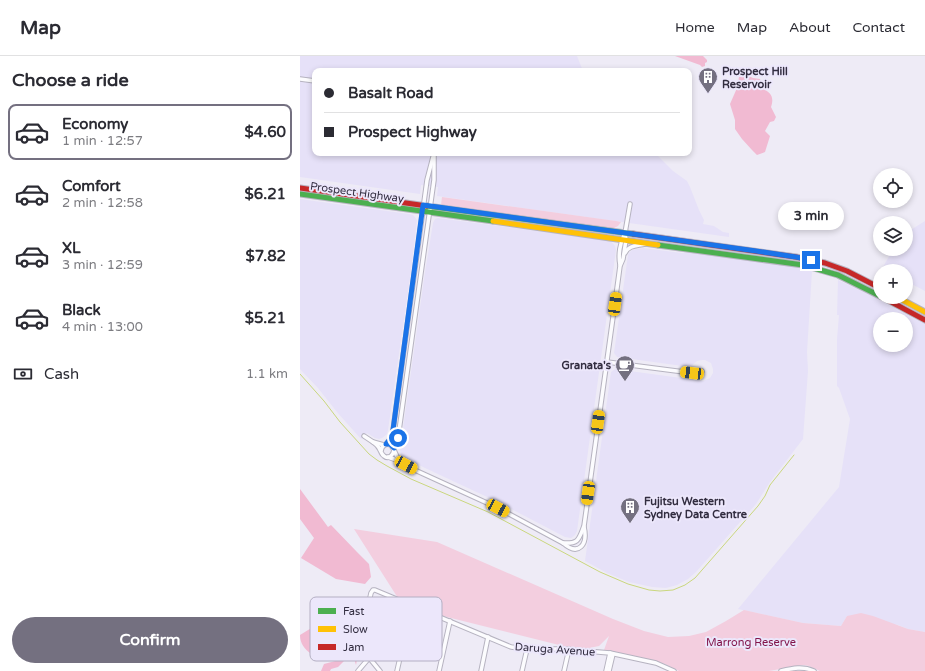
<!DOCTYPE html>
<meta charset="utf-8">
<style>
:root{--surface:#fff;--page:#f7f7f7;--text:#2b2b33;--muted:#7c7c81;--line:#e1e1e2;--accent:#747080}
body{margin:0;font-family:"Varela Round",sans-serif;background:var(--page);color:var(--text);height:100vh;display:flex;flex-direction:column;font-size:15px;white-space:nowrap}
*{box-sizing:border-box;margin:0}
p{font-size:13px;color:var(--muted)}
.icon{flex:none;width:22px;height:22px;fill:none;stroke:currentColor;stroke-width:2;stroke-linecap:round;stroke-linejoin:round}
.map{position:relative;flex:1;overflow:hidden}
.drawer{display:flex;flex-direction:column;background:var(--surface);width:300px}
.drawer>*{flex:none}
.top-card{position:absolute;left:12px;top:12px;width:380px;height:88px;border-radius:8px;box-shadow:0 2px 6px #0003;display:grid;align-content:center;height:88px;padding:0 12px;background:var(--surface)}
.buttons{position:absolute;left:573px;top:112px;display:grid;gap:8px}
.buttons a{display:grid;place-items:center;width:40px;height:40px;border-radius:50%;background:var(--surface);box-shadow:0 2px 6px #0003;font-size:20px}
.end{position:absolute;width:18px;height:18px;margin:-9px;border:5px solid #1a73e8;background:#fff;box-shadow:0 0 0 2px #fff}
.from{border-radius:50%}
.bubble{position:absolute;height:28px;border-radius:14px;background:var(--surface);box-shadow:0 2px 6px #0003;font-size:13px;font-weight:700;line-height:28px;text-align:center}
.car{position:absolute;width:12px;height:24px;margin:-12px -6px;border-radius:5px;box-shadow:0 0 3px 1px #0007;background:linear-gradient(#f5c518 24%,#345 0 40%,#f5c518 0 76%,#345 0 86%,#f5c518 0)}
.top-card b{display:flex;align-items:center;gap:14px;height:38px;font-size:15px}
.top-card b+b{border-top:1px solid var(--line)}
.top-card i{width:10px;height:10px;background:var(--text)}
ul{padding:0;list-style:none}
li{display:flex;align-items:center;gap:12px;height:56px;margin:0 8px 6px;padding:0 4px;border:2px solid transparent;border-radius:8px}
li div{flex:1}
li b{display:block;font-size:15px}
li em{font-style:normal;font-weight:700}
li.selected{border-color:var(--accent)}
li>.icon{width:36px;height:36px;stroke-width:1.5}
h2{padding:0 12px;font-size:18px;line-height:48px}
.pay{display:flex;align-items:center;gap:10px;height:44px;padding:0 12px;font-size:15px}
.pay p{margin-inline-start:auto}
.cta{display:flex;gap:8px;margin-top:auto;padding:8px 12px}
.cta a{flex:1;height:46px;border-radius:24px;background:var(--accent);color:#fff;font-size:16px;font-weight:700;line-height:46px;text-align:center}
header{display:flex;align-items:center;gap:24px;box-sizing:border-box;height:56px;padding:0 20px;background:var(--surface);border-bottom:1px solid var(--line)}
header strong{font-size:19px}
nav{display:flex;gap:22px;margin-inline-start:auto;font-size:14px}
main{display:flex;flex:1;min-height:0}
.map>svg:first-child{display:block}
.built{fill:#e6e1f8;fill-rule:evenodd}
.green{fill:#f3cedf}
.forest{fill:#f1bad2}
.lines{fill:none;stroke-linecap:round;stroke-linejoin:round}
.stream{stroke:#cad77e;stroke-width:1}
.street-casing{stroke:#b6b3c0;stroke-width:5.5}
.fast-casing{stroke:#b6b3c0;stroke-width:7}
.slow-casing{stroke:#b6b3c0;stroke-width:7}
.jam-casing{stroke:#b6b3c0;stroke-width:7}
.street{stroke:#fcfcfe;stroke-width:3.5}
.fast{stroke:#4caf50;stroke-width:5}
.slow{stroke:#ffc107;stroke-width:5}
.jam{stroke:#c62828;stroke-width:5}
.route{stroke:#1a73e8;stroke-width:5}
.labels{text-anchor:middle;stroke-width:4;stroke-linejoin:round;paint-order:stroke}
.poi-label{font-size:11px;font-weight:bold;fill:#322d40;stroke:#ece7fb;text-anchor:start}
.street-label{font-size:11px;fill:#322d40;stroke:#ece7fb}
.park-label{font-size:11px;fill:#82154b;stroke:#ece7fb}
.key{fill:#ece7fb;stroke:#b4afc3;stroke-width:1}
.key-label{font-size:11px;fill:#322d40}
</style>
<header>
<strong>Map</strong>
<nav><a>Home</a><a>Map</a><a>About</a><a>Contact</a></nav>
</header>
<main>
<section class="drawer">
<h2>Choose a ride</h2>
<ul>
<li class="selected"><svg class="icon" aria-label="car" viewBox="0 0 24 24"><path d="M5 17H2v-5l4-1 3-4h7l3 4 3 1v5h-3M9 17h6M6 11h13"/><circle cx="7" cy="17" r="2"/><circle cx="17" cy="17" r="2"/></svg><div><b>Economy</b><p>1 min · 12:57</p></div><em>$4.60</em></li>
<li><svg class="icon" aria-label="car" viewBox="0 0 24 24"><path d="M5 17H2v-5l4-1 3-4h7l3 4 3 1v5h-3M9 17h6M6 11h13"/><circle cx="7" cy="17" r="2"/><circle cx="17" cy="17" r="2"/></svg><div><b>Comfort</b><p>2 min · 12:58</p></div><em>$6.21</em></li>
<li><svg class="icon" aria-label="car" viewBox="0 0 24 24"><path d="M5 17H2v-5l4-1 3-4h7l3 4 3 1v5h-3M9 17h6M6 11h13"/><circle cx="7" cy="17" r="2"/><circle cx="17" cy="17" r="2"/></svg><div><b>XL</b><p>3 min · 12:59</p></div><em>$7.82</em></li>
<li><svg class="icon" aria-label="car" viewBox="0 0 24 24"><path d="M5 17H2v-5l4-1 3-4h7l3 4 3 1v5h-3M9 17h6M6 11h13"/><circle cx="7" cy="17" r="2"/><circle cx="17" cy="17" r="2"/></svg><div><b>Black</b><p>4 min · 13:00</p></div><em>$5.21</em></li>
</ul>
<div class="pay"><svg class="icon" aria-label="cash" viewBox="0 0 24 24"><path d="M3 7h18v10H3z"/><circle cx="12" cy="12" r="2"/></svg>Cash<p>1.1 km</p></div>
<div class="cta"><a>Confirm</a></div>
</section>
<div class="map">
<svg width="625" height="615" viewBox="0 0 625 615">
<rect width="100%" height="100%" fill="#eeebf6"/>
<g class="built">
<path d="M 0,0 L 277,0 L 283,15 L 15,15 L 15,97 L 355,97 L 373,115 L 387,125 L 390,131 L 399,154 L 404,164 L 403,168 L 414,170 L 423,176 L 429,177 L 429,181 L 137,140 L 138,131 L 121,129 L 120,138 L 0,121 Z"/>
<path d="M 0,143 L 109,158 L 113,159 L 117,164 L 111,215 L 88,374 L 87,378 L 82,382 L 79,383 L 75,382 L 67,377 L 61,383 L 37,356 L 18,332 L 0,313 Z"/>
<path d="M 138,162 L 311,185 L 315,190 L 316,194 L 277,475 L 275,479 L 271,482 L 265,481 L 198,446 L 125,412 L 103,401 L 101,398 L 100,394 L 125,216 L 127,204 L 133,167 L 135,163 Z"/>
<path d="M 625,165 L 625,235 L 606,225 L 606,215 L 587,215 L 582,213 L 593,193 L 606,193 L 606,177 Z"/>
<path d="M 343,192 L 382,197 L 391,196 L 484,209 L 512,215 L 507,296 L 508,315 L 503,383 L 470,426 L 456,448 L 396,516 L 388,523 L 377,529 L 366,532 L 352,531 L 329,526 L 307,517 L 285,505 L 311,316 L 315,313 L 403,325 L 410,322 L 413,317 L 413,313 L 411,307 L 405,304 L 402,304 L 397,305 L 390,311 L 317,301 L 314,297 L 328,199 L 330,196 L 332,194 Z"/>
<path d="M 538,224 L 566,237 L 625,268 L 625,576 L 608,573 L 598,569 L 547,560 L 541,570 L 503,567 L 438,553 L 539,431 L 550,363 L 539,332 L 537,330 L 537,283 L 539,259 L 537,259 ZM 580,263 L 606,263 L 606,289 L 580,289 Z"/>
</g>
<g class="green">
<path d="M 142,141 L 316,165 L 321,166 L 318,170 L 312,173 L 141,149 Z"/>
<path d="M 54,473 L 137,486 L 313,563 L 344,575 L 368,581 L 389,580 L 406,576 L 426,565 L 444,554 L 503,567 L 541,570 L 547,560 L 561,557 L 573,560 L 608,573 L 625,576 L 625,615 L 520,615 L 509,610 L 503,609 L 469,615 L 379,615 L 365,608 L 355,605 L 304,594 L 309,580 L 299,590 L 279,594 L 103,550 Z"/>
</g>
<g class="forest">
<path d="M 375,0 L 403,0 L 407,4 L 407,6 L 405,7 L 405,10 L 402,11 L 400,9 Z"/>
<path d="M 446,19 L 453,22 L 460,23 L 463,33 C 472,37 474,42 471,51 L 476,61 L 474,65 L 470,66 L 465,75 L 470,80 L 465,96 L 457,99 L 452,94 L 442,83 L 435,73 L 435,64 L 430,48 L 437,32 L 439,21 Z"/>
<path d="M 0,433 L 28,471 L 31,469 L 57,496 L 69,508 L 71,521 L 65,528 L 36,523 L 1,502 L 14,482 L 0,463 Z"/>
<path d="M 13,571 C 30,572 33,570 46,582 L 48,593 L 51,595 L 53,590 L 58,598 L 56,609 L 53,599 L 44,605 L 38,611 L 31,613 L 30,615 L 21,615 L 24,608 L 39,604 L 40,600 L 25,600 L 20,586 L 11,598 C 5,593 0,588 0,579 Z"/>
</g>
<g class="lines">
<path class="stream" d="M 0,318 L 24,345 L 40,366 L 69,398 L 77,404 L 87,410 L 111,423 L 188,456 L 300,516 L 328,528 L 349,534 L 360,535 L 373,534 L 385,529 L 395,522 L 458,450 L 465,440 L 470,429 L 494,399"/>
<g class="street-casing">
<g id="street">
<path d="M 0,23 L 15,25"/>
<path d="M 325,197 C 329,189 337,190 345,188"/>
<path d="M 320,209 C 318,199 320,186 325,177"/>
<path d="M 307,306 L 392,317 L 402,315"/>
<path d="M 64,380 L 73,386 L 84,389"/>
<path d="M 73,386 C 76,388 79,391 80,394 C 82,397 81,398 84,400 C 89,404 93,399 94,394 L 91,389 C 86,387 82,389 81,395"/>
<path d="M 86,388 L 91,382 L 93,374 L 127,124 L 133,101"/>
<path d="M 94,392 L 98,382 L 134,124 L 134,97"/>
<path d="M 94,394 L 99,405"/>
<path d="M 88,401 L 99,405 L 117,415 L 198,452 L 263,487 C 279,501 288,488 284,471"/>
<path d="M 263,487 C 279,488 279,483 284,470 L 318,225 L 320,210 L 323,203 L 326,184 L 325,177 L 330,148"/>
<path d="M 53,582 L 80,615"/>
<path d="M 56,586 L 62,577 L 71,537 L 73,534 L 75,534 L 211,591 L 227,593 L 262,593 L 310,597 L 356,607 L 374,615"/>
<path d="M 58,615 L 69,602"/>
<path d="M 97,615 L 112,549"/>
<path d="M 139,615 L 150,565"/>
<path d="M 181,615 L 188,581"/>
<path d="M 222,615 L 227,593"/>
<path d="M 264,615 L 269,593"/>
<path d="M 306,615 L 310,597"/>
<path d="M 309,615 L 313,598"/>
<path d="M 481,615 C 493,612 503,610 514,615"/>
</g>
</g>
<g class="fast-casing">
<g id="fast">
<path d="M 0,138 L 193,165"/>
<path d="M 127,150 L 333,178"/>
<path d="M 358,189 L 503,209 L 538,219 L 580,240"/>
</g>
</g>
<g class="slow-casing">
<g id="slow">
<path d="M 193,165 L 358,189"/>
<path d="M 597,241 L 625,256"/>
</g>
</g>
<g class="jam-casing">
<g id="jam">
<path d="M 0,132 L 127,150"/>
<path d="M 333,178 L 496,201 L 525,207 L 547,215 L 580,232"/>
<path d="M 582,241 L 625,264"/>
</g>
</g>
<use href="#street" class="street"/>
<use href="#fast" class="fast"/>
<use href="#slow" class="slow"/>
<use href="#jam" class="jam"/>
</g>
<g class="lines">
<path class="route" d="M 98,382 L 94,392 L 90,388 L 86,388 L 91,382 L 93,374 L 123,149 L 456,195 L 496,201 L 511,204"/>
</g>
<defs>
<g id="building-pin" transform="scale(1)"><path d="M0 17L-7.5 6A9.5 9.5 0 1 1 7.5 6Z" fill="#747080" stroke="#ece7fb"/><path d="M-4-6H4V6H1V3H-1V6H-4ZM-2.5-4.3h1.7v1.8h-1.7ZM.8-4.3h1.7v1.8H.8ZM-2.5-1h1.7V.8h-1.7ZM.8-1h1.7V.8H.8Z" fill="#fff"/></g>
<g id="cafe-pin" transform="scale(1)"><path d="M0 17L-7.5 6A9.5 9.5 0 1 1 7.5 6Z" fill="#747080" stroke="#ece7fb"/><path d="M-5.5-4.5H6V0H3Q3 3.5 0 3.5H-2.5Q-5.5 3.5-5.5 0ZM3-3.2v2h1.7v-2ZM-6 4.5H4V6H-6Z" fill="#fff"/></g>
</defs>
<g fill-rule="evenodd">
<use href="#building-pin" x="408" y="21"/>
<use href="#cafe-pin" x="325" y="309"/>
<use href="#building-pin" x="330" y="451"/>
</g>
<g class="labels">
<g class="poi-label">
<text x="422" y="19">Prospect Hill<tspan x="422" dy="13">Reservoir</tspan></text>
<text x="311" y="313" text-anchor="end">Granata's</text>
<text x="344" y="449">Fujitsu Western<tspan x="344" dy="13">Sydney Data Centre</tspan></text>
</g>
<g class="street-label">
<text transform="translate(57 136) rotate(8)" y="4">Prospect Highway</text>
<text transform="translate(255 593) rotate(4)" y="4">Daruga Avenue</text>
</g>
<g class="park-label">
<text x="451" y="590">Marrong Reserve</text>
</g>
</g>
<rect x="10" y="541" width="132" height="64" rx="6" class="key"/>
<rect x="18" y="552" width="18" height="6" fill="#4caf50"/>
<rect x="18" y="570" width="18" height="6" fill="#ffc107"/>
<rect x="18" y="588" width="18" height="6" fill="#c62828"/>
<g class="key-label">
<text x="43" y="559">Fast</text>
<text x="43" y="577">Slow</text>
<text x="43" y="595">Jam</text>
</g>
</svg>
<div class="buttons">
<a><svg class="icon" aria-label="locate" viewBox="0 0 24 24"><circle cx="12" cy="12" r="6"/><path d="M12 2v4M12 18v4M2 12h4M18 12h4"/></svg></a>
<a><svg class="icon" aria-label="layers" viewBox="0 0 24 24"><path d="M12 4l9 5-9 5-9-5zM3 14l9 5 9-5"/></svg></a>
<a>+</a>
<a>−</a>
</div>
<i class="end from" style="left:98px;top:382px"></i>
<i class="end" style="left:511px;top:204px"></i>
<div class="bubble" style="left:478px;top:146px;width:66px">3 min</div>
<i class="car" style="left:315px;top:248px;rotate:8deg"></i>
<i class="car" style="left:392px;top:317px;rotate:277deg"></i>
<i class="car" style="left:298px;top:366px;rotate:8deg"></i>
<i class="car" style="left:106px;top:409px;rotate:118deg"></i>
<i class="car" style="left:288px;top:437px;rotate:188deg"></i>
<i class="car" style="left:198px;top:452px;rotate:118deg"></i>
<div class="top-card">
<b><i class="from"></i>Basalt Road</b>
<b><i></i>Prospect Highway</b>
</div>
</div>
</main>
